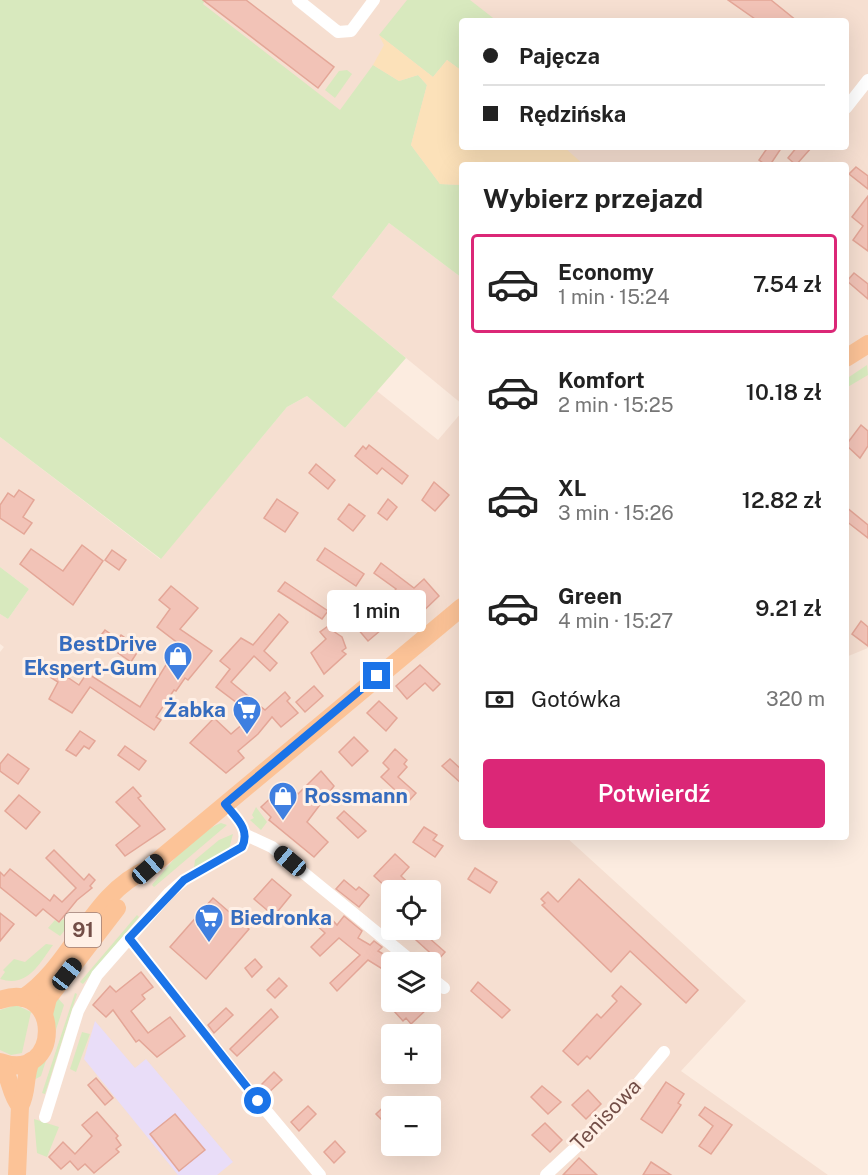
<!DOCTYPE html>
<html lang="pl">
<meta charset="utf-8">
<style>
:root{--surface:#fff;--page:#f2f2f2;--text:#222;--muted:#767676;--line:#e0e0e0;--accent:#db2777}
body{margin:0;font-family:"Public Sans",sans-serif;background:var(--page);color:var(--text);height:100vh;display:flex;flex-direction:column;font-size:22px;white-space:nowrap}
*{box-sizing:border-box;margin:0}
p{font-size:20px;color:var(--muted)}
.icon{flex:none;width:33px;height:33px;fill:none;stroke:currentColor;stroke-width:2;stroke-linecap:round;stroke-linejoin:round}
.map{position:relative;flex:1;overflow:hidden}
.drawer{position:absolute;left:459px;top:162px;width:390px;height:678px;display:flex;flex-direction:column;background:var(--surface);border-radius:6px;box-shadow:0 6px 24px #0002}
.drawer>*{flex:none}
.guide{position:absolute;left:459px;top:18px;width:390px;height:132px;border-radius:6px;box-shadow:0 6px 24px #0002;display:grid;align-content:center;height:132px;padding:0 24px;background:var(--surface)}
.controls{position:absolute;left:381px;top:880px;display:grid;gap:12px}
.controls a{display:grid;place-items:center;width:60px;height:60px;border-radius:6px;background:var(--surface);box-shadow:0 6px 24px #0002;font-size:30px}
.end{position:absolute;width:27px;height:27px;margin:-14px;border:8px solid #1a73e8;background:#fff;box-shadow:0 0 0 3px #fff}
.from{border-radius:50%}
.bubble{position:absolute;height:42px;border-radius:6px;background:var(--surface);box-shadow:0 6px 24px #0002;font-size:20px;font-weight:600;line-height:42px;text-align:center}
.car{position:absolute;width:18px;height:36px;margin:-18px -9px;border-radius:8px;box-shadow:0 0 4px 2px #0007;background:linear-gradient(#222 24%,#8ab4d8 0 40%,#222 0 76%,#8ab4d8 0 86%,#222 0)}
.guide b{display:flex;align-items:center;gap:21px;height:57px;font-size:22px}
.guide b+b{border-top:2px solid var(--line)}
.guide i{width:15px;height:15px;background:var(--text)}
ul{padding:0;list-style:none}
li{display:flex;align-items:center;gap:18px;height:99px;margin:0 12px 9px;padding:0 12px;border:3px solid transparent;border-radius:6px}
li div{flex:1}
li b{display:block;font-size:22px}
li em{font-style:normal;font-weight:600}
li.active{border-color:var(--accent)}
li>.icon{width:54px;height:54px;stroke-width:1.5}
h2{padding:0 24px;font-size:27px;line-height:72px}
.pay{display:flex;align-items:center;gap:15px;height:66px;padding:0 24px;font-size:22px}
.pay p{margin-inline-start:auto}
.action{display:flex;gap:12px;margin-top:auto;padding:12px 24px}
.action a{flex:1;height:69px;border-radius:6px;background:var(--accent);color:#fff;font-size:24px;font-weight:600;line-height:69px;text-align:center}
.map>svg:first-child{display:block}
.residential{fill:#f6dfd1;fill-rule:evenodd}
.education{fill:#e9ddf8}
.green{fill:#d8e9be}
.sand{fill:#fce1b9}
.building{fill:#f2c3b7;stroke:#e4a697;stroke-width:1.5}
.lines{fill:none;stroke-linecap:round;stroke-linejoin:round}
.minor{stroke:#fff;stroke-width:12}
.primary{stroke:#fcc397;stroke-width:18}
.route{stroke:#1a73e8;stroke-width:8}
.labels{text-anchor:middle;stroke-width:6;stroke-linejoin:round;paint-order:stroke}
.shield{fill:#fff0e6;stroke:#9d7f77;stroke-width:1.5}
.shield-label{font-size:20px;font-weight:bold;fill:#734e47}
.shop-label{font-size:21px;font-weight:bold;fill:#366cbe;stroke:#fff0e6;text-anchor:end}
.street-label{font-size:21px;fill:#734e47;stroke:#fff0e6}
</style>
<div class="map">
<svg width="868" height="1175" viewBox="0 0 868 1175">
<rect width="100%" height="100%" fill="#fcece0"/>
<g class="residential">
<path d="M 176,0 L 868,0 L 868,648 L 846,657 L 846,165 L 462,165 L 462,220 ZM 462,21 L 846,21 L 846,147 L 462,147 Z"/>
<path d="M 389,223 L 462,278 L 462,404 L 332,297 Z"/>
<path d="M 377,391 L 438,440 L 462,412 L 462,837 L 566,837 L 746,1001 L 681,1071 L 828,1175 L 0,1175 L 0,652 L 4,647 L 0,644 L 0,614 L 8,619 L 29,589 L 0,567 L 0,437 L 160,559 L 287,407 L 307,396 L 345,428 ZM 392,891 L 430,891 L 430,930 L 392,930 ZM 392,963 L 430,963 L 430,1002 L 392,1002 ZM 392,1035 L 430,1035 L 430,1074 L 392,1074 ZM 392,1107 L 430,1107 L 430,1146 L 392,1146 Z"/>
</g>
<path class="education" d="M 95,1021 L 135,1068 L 146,1059 L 233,1162 L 217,1175 L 178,1175 L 84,1059 Z"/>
<g class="green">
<path d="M 0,0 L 205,0 L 203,4 L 340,110 L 373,65 L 399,81 L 418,75 L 427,85 L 411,145 L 440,184 L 462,185 L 462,278 L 389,223 L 332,297 L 406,358 L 345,428 L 307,396 L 287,407 L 161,559 L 0,437 Z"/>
<path d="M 407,0 L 470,0 L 497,21 L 462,21 L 462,71 L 447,60 L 433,77 L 379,35 Z"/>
<path d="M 347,70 L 352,74 L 335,98 L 325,90 L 339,71 Z"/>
<path d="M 867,365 L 868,375 L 846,388 L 846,379 Z"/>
<path d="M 0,567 L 29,589 L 8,619 L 0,614 Z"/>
<path d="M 256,807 L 267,822 L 261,830 L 250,820 L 254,818 L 252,815 Z"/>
<path d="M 221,823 L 227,825 L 154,887 L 152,885 C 170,864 193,834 221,823 Z"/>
<path d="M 233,834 L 229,849 L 194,868 L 195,860 L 219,840 Z"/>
<path d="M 137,915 L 139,917 L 83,984 L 80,982 Z"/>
<path d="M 63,919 L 70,924 L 60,936 L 48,928 L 55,920 L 59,923 Z"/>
<path d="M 46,944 L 53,945 C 39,964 28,988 0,979 L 5,972 L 3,970 L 14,959 L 25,962 Z"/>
<path d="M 75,993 L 77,994 L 45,1094 L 42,1093 Z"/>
<path d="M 56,996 L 64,1005 L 41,1076 L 32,1081 Z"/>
<path d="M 16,1005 L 31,1012 L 22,1053 L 11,1055 L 0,1050 L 0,1010 Z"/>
<path d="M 82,1032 L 90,1034 L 76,1072 L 70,1069 Z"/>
<path d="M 34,1119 L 59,1127 L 47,1157 L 37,1153 Z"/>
</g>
<path class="sand" d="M 379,35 L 433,77 L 447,60 L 462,71 L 462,147 L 564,147 L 584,165 L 462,165 L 462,185 L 440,184 L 411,145 L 427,85 L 418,75 L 399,81 L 373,65 L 384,45 Z"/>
<g class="building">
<path d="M 203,0 L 246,0 L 334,67 L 318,88 Z"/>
<path d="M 728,0 L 771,0 L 797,21 L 758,21 Z"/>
<path d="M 768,147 L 782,147 L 770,165 L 766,165 L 759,160 Z"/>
<path d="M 797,147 L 812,147 L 796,165 L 788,158 Z"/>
<path d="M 856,167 L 868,176 L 868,189 L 849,174 Z"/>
<path d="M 868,196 L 868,251 L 853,240 L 863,226 L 852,217 Z"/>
<path d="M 854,273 L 868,284 L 868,299 L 847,281 Z"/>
<path d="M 861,425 L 868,431 L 868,446 L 860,458 L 846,445 Z"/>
<path d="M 369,445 L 408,476 L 402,484 L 382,468 L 377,474 L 355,456 L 363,446 L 366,449 Z"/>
<path d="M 316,464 L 335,480 L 328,489 L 309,473 Z"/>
<path d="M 434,482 L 449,495 L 435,511 L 422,500 Z"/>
<path d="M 19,490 L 34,500 L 23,517 L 32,523 L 24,534 L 0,518 L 0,505 L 8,493 L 14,497 Z"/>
<path d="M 277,499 L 298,513 L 285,532 L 264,518 Z"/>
<path d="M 388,499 L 397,507 L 387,520 L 378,513 Z"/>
<path d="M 349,504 L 365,516 L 353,531 L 338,519 Z"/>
<path d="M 846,507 L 868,525 L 868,538 L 846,521 Z"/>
<path d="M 82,545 L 103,561 L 73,605 L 20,564 L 31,549 L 63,571 Z"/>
<path d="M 325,548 L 364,574 L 356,586 L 317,560 Z"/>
<path d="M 112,550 L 126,560 L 119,570 L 105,560 Z"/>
<path d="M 381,563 L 414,588 L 424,579 L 439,596 L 413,621 L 390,597 L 396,589 L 374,573 Z"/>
<path d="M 285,582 L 328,611 L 322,619 L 278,591 Z"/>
<path d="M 171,586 L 198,608 L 180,629 L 212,651 L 188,680 L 185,678 L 176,691 L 174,690 L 156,717 L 161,720 L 154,730 L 90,687 L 72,713 L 49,699 L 58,682 L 42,672 L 48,664 L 79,685 L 87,673 L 140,707 L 179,644 L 157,627 L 170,609 L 159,600 Z"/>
<path d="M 279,614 L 288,622 L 264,651 L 277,663 L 270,671 L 254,656 L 231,682 L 265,710 L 285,692 L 290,698 L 287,701 L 298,713 L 281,727 L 272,717 L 258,734 L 238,751 L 244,758 L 226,773 L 190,743 L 214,718 L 231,734 L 253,715 L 216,687 L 230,669 L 220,661 L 241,638 L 253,645 Z"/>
<path d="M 370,617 L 381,630 L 368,641 L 357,628 Z"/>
<path d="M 861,621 L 868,627 L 868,646 L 852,634 Z"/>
<path d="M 327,627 L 342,637 L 346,648 L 342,651 L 346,654 L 324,674 L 311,653 L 326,639 L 320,632 Z"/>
<path d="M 105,630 L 118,639 L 121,635 L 140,648 L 131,662 L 98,639 Z"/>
<path d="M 420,665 L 440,684 L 433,691 L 425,683 L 407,699 L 396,686 Z"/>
<path d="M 314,686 L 323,696 L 305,712 L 296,702 Z"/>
<path d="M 379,701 L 397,718 L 386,731 L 367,713 Z"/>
<path d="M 80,731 L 95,741 L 89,749 L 84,746 L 76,756 L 66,750 Z"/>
<path d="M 354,737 L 368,751 L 352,766 L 339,752 Z"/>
<path d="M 125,746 L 146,761 L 139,770 L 118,755 Z"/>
<path d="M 395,749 L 407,760 L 404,764 L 407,767 L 398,777 L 416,793 L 408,802 L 381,777 L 389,769 L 383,763 Z"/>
<path d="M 8,754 L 29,769 L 18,784 L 0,771 L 0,764 Z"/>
<path d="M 450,759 L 462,770 L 462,784 L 442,766 Z"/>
<path d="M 321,771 L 334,786 L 307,822 L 328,842 L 314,857 L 269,820 L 271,817 L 261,807 L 287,783 L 298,794 Z"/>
<path d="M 133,787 L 141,796 L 138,798 L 165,829 L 125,856 L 116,845 L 140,826 L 116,802 Z"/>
<path d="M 19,795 L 40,812 L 26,829 L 5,811 Z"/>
<path d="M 344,811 L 366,831 L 358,838 L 337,818 Z"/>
<path d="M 424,827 L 437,835 L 433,840 L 443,846 L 435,857 L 413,842 Z"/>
<path d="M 54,850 L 84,880 L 89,874 L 95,880 L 90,886 L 92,888 L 77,900 L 59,922 L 43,909 L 36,916 L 0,887 L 0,872 L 4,876 L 10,869 L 50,901 L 54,895 L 62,902 L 76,888 L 46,858 Z"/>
<path d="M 395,854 L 409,867 L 401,876 L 417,891 L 398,891 L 391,885 L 388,889 L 374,876 Z"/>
<path d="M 475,868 L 497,882 L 490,893 L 468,879 Z"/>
<path d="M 272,879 L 291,895 L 274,916 L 254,899 Z"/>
<path d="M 579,879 L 698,990 L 686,1003 L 630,951 L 611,972 L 542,905 L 545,903 L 541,899 L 548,892 L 558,902 Z"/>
<path d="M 344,880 L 356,890 L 359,887 L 369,895 L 359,907 L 336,889 Z"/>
<path d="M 213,898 L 249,929 L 206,979 L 170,947 Z"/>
<path d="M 325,912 L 337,925 L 344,916 L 362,931 L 358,938 L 370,945 L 374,941 L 382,947 L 378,951 L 392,959 L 392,975 L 368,960 L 337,991 L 330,983 L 360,955 L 339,938 L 320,956 L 311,947 L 325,933 L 314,923 Z"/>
<path d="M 0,913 L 14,924 L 0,941 Z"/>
<path d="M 405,930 L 420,930 L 445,952 L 438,960 Z"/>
<path d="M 255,959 L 262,967 L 252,977 L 245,968 Z"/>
<path d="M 141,972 L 153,987 L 142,995 L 145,999 L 131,1011 L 148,1033 L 170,1017 L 185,1036 L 157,1057 L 139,1040 L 136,1042 L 113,1010 L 106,1017 L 93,1005 L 110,986 L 116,992 Z"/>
<path d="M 279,978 L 287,986 L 275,998 L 267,990 Z"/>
<path d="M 478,982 L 510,1010 L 502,1018 L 471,991 Z"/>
<path d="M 621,986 L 641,1004 L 590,1059 L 587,1056 L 578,1065 L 563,1051 L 597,1014 L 601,1018 L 617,1001 L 612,996 Z"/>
<path d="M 404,1002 L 421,1002 L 427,1009 L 411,1024 L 406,1018 L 403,1021 L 394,1011 Z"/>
<path d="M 226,1008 L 233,1015 L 214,1033 L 208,1025 Z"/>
<path d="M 271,1009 L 278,1017 L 237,1056 L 230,1049 Z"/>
<path d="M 274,1072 L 282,1080 L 266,1095 L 259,1087 Z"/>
<path d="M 96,1078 L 113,1098 L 105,1105 L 88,1085 Z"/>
<path d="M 666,1082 L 684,1094 L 678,1103 L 681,1105 L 662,1133 L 641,1119 Z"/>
<path d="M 542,1086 L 561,1102 L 548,1114 L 531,1097 Z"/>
<path d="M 588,1090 L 601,1104 L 586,1119 L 572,1105 Z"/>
<path d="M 392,1099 L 392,1130 L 376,1114 Z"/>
<path d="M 308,1106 L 316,1114 L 299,1131 L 291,1122 Z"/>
<path d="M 705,1107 L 732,1125 L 711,1154 L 699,1146 L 713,1126 L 699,1115 Z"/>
<path d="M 97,1112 L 118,1136 L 116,1138 L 121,1145 L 116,1149 L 119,1152 L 94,1173 L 85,1164 L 78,1170 L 70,1161 L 61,1169 L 49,1157 L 63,1142 L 75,1154 L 92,1136 L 82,1125 Z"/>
<path d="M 175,1114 L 205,1150 L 179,1171 L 150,1134 Z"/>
<path d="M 545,1123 L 562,1140 L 550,1152 L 532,1135 Z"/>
<path d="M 335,1141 L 345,1152 L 334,1163 L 324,1152 Z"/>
<path d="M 579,1158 L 597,1175 L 563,1175 Z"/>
<path d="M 651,1162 L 671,1175 L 643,1175 Z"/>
</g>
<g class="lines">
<g class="minor">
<path d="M 298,0 L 338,32 L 351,31 L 374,0"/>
<path d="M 846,108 L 868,80"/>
<path d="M 246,835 L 272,847 L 414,963"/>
<path d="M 129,938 L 243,1083 L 320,1175"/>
<path d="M 430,977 L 444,988"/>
<path d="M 45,1117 L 78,1011 L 97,975 L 169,893 L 184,880 L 242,847 C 251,829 235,817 225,804"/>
<path d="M 546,1175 L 614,1112 L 664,1052"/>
</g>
<g class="primary">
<path d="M 846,358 L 868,344"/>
<path d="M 23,998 C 73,965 91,893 148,869 L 462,607"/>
<path d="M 0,1000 C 63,978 62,1085 0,1062"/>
<path d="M 44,1014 L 48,998 L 117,908"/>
<path d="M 0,1063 C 11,1076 9,1093 20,1106"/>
<path d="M 17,1175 L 20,1106 C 28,1092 24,1076 31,1061"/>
</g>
</g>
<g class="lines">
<path class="route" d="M 258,1101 L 129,938 L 184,880 L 242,847 C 251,829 235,817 225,804 L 377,676"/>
</g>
<defs>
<g id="shop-pin" transform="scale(1.5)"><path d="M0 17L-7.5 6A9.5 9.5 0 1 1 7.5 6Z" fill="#3f7fe0" stroke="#fff0e6"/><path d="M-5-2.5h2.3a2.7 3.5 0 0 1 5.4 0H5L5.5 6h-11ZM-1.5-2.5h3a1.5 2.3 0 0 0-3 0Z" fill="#fff"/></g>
<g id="supermarket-pin" transform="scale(1.5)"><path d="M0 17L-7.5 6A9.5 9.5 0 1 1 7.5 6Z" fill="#3f7fe0" stroke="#fff0e6"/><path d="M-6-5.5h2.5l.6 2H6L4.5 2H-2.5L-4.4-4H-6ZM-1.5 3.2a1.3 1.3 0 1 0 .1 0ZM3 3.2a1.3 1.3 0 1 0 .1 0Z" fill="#fff"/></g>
</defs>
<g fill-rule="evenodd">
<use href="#shop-pin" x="178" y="656"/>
<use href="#supermarket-pin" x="247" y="710"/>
<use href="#shop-pin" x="283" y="796"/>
<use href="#supermarket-pin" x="209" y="918"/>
</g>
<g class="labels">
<rect class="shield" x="65" y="913" width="36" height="34" rx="4.5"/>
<g class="shield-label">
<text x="83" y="937">91</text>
</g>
<g class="shop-label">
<text x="157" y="651">BestDrive<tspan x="157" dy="24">Ekspert-Gum</tspan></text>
<text x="226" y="717">Żabka</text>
<text x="304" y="803" text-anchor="start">Rossmann</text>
<text x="230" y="925" text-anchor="start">Biedronka</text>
</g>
<g class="street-label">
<text transform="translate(606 1115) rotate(-46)" y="7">Tenisowa</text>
</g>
</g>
</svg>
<div class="controls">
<a><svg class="icon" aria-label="locate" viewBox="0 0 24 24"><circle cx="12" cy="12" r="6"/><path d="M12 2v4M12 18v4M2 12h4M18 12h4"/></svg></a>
<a><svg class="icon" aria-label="layers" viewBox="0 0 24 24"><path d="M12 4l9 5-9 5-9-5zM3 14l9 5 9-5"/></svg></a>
<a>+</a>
<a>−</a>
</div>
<i class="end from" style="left:258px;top:1101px"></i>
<i class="end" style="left:377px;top:676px"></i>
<div class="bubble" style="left:327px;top:590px;width:99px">1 min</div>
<i class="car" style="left:290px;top:861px;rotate:310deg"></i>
<i class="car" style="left:148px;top:869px;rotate:49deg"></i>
<i class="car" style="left:67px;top:974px;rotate:38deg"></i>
<div class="guide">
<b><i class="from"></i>Pajęcza</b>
<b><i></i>Rędzińska</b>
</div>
<section class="drawer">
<h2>Wybierz przejazd</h2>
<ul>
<li class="active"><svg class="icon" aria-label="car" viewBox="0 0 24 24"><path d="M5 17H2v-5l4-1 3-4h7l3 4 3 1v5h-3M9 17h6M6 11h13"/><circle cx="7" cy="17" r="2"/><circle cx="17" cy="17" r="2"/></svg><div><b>Economy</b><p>1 min · 15:24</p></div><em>7.54 zł</em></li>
<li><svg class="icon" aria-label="car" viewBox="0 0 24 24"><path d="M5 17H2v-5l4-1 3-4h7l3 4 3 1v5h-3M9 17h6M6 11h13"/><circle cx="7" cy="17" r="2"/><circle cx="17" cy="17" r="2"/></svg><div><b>Komfort</b><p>2 min · 15:25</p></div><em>10.18 zł</em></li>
<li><svg class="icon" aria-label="car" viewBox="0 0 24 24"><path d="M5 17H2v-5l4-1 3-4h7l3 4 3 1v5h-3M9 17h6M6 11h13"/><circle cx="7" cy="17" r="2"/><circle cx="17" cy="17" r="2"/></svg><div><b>XL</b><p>3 min · 15:26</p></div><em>12.82 zł</em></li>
<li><svg class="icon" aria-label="car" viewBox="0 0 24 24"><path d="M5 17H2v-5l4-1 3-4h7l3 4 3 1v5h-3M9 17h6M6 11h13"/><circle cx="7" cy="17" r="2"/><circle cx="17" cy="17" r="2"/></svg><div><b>Green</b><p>4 min · 15:27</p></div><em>9.21 zł</em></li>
</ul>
<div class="pay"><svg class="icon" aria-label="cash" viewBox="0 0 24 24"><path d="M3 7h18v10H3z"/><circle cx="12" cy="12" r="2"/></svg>Gotówka<p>320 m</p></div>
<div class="action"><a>Potwierdź</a></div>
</section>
</div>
